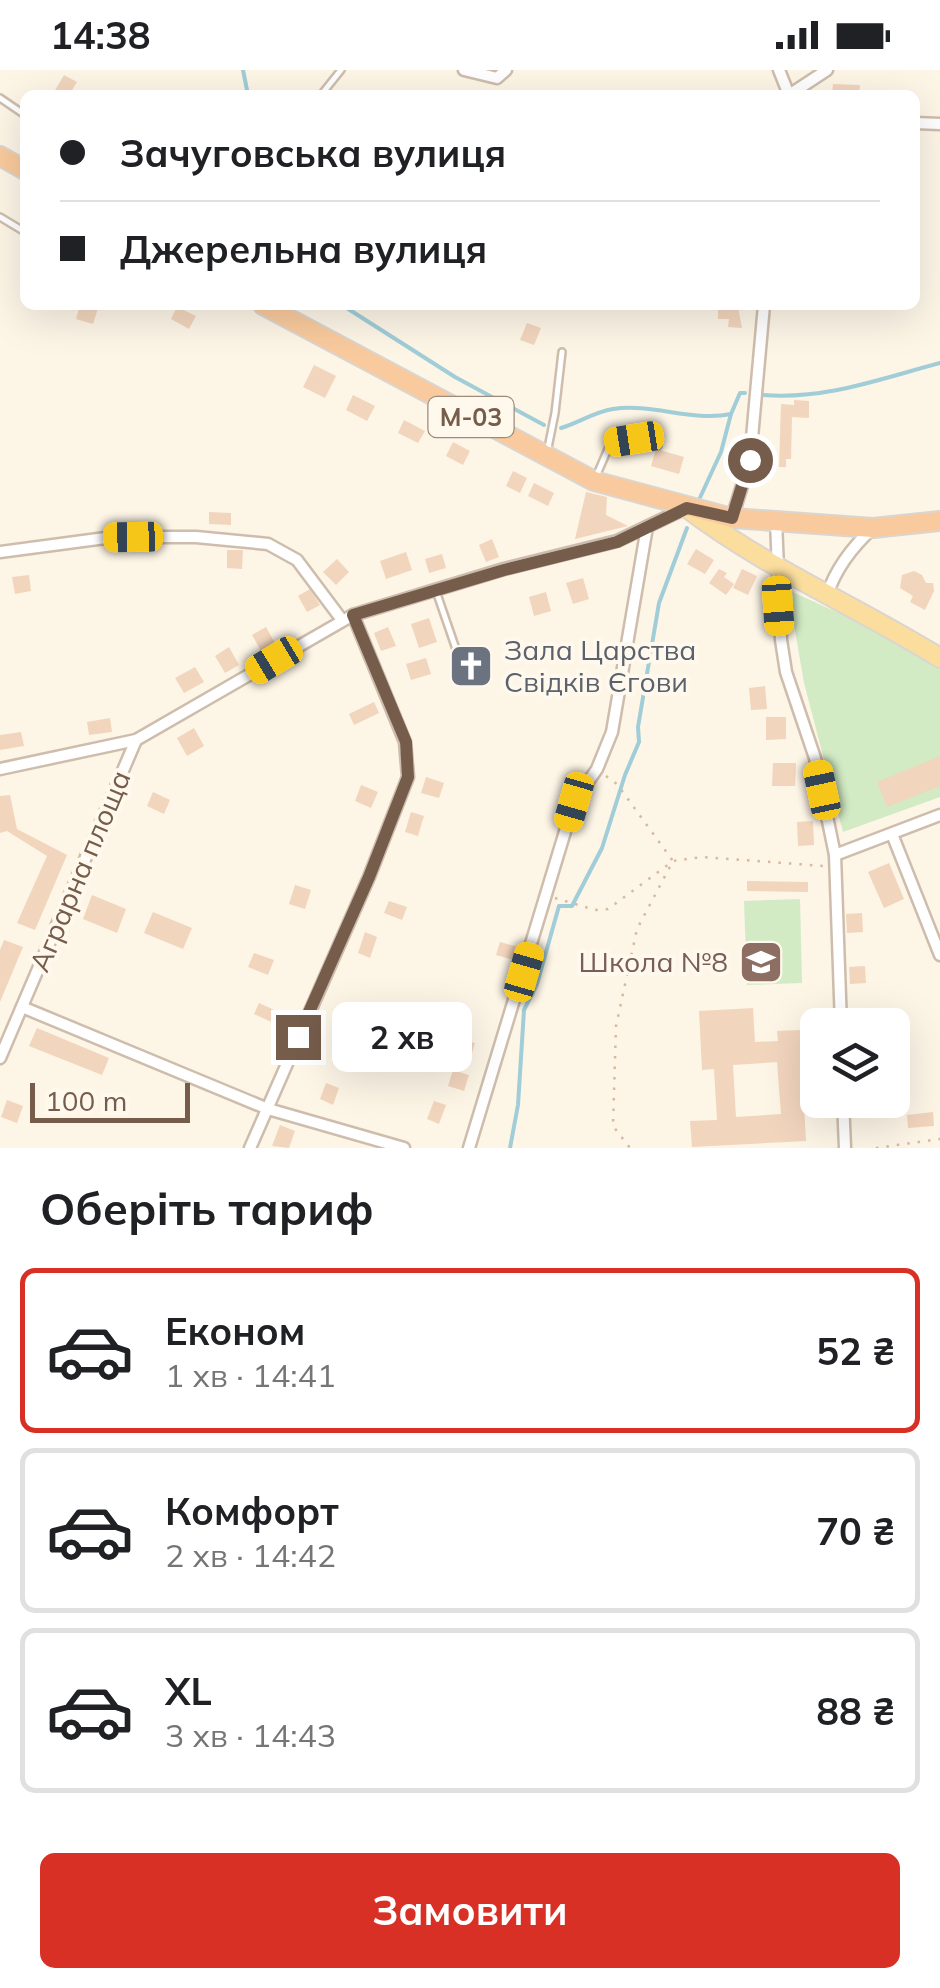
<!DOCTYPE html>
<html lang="uk">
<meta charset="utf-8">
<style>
:root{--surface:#fff;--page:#f6f6f6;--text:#202124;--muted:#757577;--line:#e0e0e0;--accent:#d93025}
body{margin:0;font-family:Mulish,sans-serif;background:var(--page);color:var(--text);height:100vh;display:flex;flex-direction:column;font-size:38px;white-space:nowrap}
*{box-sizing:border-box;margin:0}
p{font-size:32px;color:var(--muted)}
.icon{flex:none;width:55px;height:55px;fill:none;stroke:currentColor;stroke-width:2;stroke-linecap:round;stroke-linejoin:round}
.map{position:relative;height:1078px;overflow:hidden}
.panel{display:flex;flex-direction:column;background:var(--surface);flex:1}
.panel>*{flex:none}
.top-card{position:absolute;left:20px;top:20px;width:900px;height:220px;border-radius:15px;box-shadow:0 10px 40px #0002;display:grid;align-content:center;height:220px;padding:0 40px;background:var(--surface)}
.controls{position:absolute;left:800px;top:938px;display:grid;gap:20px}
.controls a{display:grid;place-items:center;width:110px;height:110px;border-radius:15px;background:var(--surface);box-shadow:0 10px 40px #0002;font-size:50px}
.scale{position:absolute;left:30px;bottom:25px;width:160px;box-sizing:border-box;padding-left:10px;border:5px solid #765c4a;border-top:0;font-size:28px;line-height:35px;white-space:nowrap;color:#765c4a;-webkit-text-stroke:8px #fff8ec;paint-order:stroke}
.end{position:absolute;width:45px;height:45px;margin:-22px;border:12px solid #765c4a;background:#fff;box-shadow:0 0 0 5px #fff}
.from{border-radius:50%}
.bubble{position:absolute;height:70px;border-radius:15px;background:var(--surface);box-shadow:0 10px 40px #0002;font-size:32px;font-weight:700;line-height:70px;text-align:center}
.car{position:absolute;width:30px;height:60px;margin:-30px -15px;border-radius:12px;box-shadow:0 0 8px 2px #0007;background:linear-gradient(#f5c518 24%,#345 0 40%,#f5c518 0 76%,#345 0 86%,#f5c518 0)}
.top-card b{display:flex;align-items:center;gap:35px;height:95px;font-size:38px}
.top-card b+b{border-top:2px solid var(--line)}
.top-card i{width:25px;height:25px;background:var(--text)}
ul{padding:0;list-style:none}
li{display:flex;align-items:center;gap:30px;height:165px;margin:0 20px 15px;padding:0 20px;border:5px solid var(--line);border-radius:15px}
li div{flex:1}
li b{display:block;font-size:38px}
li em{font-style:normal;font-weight:700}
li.on{border-color:var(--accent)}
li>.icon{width:90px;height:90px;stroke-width:1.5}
h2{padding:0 40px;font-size:45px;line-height:120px}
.primary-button{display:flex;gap:20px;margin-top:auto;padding:20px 40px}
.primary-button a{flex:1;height:115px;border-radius:15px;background:var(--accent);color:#fff;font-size:40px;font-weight:700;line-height:115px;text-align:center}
.status{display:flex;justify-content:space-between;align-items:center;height:70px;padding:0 50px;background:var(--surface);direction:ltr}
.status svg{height:28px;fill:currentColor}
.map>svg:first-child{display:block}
.green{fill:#d2ebc4}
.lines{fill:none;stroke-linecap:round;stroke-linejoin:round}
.stream{stroke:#a0cdd8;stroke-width:4}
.building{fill:#f2d5bd;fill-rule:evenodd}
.service-casing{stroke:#cebdac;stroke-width:10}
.minor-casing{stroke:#cebdac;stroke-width:15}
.primary-casing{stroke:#dbd5d0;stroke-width:22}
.trunk-casing{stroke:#dbd5d0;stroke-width:22}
.path{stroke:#d7b8a0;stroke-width:2.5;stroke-dasharray:2.5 8;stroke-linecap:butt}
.service{stroke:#fff;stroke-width:5}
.minor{stroke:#fff;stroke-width:10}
.primary{stroke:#fbdd9e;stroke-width:18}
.trunk{stroke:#f9ca9d;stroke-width:18}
.route{stroke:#765c4a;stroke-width:12}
.labels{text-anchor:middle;stroke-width:8;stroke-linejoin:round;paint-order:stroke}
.shield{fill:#fff8ec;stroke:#9f8b7b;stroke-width:2.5}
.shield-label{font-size:25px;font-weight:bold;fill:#765c4a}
.worship-label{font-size:28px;fill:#5b616d;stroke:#fff8ec;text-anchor:start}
.street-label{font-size:28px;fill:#765c4a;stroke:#fff8ec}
.education-label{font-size:28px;fill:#785e54;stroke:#fff8ec;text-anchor:end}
</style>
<div class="status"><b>14:38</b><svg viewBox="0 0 49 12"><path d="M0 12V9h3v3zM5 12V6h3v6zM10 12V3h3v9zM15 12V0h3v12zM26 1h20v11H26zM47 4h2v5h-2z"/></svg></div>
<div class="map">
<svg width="940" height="1078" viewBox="0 0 940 1078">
<rect width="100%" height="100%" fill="#fdf5e6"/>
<g class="green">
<path d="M 788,520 L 861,553 L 940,598 L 940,727 L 843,762 L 804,613 Z"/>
<path d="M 800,829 L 802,913 L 747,915 L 744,831 Z"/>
</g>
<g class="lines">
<g class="stream">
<path d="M 243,0 L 248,25"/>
<path d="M 342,235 L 455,307 L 544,355"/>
<path d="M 763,325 C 825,330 880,309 940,293"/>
<path d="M 561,358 C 578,353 594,342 613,339 C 652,333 692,352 731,344 L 740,323 L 745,323"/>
<path d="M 698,432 L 721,382 L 731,344"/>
<path d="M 510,1078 L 518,1035 L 524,940 L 537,914 L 559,836 L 572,836 L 602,778 L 625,705 L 639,672 L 638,657 L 659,533 L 687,458"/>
</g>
</g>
<g class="building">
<path d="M 64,5 L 77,12 L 69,25 L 54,22 Z"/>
<path d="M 833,14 L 860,15 L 859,25 L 832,25 Z"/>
<path d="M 80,235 L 99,235 L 93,254 L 76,249 Z"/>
<path d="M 718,236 L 738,237 L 742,258 L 728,257 L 729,249 L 718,249 Z"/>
<path d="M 177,237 L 196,246 L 189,259 L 171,249 Z"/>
<path d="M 527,253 L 541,258 L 534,275 L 520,270 Z"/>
<path d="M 314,295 L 336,306 L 325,328 L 303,317 Z"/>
<path d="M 353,325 L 375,336 L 367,351 L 346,340 Z"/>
<path d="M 794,330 L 809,331 L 809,348 L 792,347 L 791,389 L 786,389 L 786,397 L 779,397 L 781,334 L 794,335 Z"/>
<path d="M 404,350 L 425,361 L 418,373 L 398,363 Z"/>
<path d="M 453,372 L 470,381 L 463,395 L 446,386 Z"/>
<path d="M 656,379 L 684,387 L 679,404 L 651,396 Z"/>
<path d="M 513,401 L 527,408 L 520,423 L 506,416 Z"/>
<path d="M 534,413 L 554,423 L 548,436 L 528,426 Z"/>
<path d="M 586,422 L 607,427 L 606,445 L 628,456 L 575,469 Z"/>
<path d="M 209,442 L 231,443 L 231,455 L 209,454 Z"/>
<path d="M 492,469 L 499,487 L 486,492 L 479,475 Z"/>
<path d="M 696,479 L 714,490 L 705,504 L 687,494 Z"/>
<path d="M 227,480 L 243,480 L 242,499 L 227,498 Z"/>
<path d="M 406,482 L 412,500 L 386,509 L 380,491 Z"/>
<path d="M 442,484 L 446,498 L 429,503 L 425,489 Z"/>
<path d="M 337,489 L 349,502 L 336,515 L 323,502 Z"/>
<path d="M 719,499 L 727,503 L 724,507 L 734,514 L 726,525 L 709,513 Z"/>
<path d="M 742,499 L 757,506 L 748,525 L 733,518 Z"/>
<path d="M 914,501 L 922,505 L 926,513 L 933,513 L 934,521 L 925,540 L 910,532 L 913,526 L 900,518 L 902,505 Z"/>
<path d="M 29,505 L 31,521 L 15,524 L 12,507 Z"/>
<path d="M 583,508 L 589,529 L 573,534 L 566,513 Z"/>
<path d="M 310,519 L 320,535 L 307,542 L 298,526 Z"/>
<path d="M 546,522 L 551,541 L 534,546 L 529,527 Z"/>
<path d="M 429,548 L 437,572 L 419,578 L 411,554 Z"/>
<path d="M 266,557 L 275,573 L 261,581 L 252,565 Z"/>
<path d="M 388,557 L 396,576 L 381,581 L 374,563 Z"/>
<path d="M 229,577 L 239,595 L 225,603 L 215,586 Z"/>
<path d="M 483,578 L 492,603 L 458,614 L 450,589 Z"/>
<path d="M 426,588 L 431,604 L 411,610 L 406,594 Z"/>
<path d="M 195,597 L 204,612 L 184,623 L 175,608 Z"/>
<path d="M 765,616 L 767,639 L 751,640 L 749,618 Z"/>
<path d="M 374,632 L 379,643 L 354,655 L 349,644 Z"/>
<path d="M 766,647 L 786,647 L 786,669 L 766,670 Z"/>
<path d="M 110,648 L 112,662 L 89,665 L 87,652 Z"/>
<path d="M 194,658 L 204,676 L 187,686 L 177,668 Z"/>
<path d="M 21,662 L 24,676 L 0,680 L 0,665 Z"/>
<path d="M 940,686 L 940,716 L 887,737 L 877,712 Z"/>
<path d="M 773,693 L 796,693 L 795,716 L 772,716 Z"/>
<path d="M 426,707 L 444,713 L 439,728 L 421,723 Z"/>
<path d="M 361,715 L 378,722 L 371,738 L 355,731 Z"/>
<path d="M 153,722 L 170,730 L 164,744 L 147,736 Z"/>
<path d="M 10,725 L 17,759 L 67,785 L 35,860 L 17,853 L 47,786 L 7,761 L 0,763 L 0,726 Z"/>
<path d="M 411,742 L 424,746 L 418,766 L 405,762 Z"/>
<path d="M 813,751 L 814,775 L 798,776 L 797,752 Z"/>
<path d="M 889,793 L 904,829 L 884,838 L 868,802 Z"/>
<path d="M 747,811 L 808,812 L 808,822 L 747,821 Z"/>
<path d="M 295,815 L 311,820 L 305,839 L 289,834 Z"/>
<path d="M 92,825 L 126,839 L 117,863 L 83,849 Z"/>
<path d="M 389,831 L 407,837 L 402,850 L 384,843 Z"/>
<path d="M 153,842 L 192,858 L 183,879 L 144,863 Z"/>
<path d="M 862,843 L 863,862 L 847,863 L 846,844 Z"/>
<path d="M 365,862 L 377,867 L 370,888 L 358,883 Z"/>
<path d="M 4,870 L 23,877 L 0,932 L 0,880 Z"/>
<path d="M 500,872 L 518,877 L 514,890 L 496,885 Z"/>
<path d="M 254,883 L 274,890 L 268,905 L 248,897 Z"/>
<path d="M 865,896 L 866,913 L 850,914 L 849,897 Z"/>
<path d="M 259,933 L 283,944 L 278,955 L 254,944 Z"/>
<path d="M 753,938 L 755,972 L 778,971 L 777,961 L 800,960 L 806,1071 L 692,1077 L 690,1051 L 717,1050 L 714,999 L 702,1000 L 699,941 ZM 777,992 L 781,1044 L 736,1047 L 733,995 Z"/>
<path d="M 37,958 L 109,988 L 102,1005 L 29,976 Z"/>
<path d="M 456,967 L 475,973 L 471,987 L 451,981 Z"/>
<path d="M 453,1000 L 469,1005 L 464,1021 L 448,1016 Z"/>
<path d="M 326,1013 L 339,1018 L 333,1035 L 320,1029 Z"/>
<path d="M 7,1030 L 23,1036 L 17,1053 L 1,1047 Z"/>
<path d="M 866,1030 L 887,1030 L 890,1043 L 870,1048 Z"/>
<path d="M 434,1031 L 446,1035 L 439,1054 L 427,1049 Z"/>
<path d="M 933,1042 L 934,1056 L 908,1058 L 907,1045 Z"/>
<path d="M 280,1055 L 295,1061 L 289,1078 L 272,1076 Z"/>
</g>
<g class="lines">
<g class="service-casing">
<g id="service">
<path d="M 321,25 L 341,0"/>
<path d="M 0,28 L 25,45"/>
<path d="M 0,147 L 25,162"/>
<path d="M 547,383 L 555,343 L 562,282"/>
<path d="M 595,409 L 611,372 L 634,369 L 658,376"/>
<path d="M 436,521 L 456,579"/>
</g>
</g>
<g class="minor-casing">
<g id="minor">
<path d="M 464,0 L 497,8 L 506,0"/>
<path d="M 779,0 L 789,25"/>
<path d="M 789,25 L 827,0"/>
<path d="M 915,53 L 940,54"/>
<path d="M 732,448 L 750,390 L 764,235"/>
<path d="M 776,451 L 781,570 L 786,602 L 815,688 L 835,785 L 841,955"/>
<path d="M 0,482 L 113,467 L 196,467 L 268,474 L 297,490 L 342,550"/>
<path d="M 827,525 C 836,498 852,477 873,458"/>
<path d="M 0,699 L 136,670 L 353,545 L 504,499 L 617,471 L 686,438"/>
<path d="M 892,764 L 940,885"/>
<path d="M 835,785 L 940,745"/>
<path d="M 22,937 L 268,1039 L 404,1078"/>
<path d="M 0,988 L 136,670"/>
<path d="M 843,1030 L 845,1078"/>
<path d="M 250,1078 L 369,807 L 408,707 L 405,672 L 353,545"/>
<path d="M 469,1078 L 574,732 L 597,699 L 612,662 L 647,457"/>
</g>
</g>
<g class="primary-casing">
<path id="primary" d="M 687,438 C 766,498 856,536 940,588"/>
</g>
<g class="trunk-casing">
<g id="trunk">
<path d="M 0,86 L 25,100"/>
<path d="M 263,235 L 594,411 L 732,448 L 873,458 L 940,451"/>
</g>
</g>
<g class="path">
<path d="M 606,706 L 617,714 L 673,791 L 637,859 L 616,956 L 613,1056 L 630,1078"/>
<path d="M 555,828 L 595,840 L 608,839 L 673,791 L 702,787 L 824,796"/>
<path d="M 876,1078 L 940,1069"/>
</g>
<use href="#service" class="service"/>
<use href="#minor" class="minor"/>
<use href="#primary" class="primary"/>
<use href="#trunk" class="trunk"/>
</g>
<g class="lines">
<path class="route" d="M 298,967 L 369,807 L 408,707 L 406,672 L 353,545 L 504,500 L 617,472 L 687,438 L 732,448 L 750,390"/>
</g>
<defs>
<g id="church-square" transform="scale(2.25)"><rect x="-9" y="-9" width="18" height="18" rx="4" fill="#6b7280" stroke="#fff8ec"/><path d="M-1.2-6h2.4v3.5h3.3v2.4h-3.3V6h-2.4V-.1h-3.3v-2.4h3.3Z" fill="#fff"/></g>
<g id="school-square" transform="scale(2.25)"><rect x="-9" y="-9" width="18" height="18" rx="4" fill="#8d6e63" stroke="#fff8ec"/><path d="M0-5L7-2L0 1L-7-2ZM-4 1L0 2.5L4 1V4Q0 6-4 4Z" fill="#fff"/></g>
</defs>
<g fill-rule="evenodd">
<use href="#church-square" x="471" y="596"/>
<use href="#school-square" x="761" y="892"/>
</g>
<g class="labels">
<rect class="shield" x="428.5" y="327" width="85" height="40" rx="8"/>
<g class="shield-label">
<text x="471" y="356">М-03</text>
</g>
<g class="worship-label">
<text x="504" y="590">Зала Царства<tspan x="504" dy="32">Свідків Єгови</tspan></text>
</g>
<g class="street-label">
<text transform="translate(80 801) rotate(-67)" y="10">Аграрна площа</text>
</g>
<g class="education-label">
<text x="728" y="902">Школа №8</text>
</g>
</g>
</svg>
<div class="controls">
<a><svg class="icon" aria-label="layers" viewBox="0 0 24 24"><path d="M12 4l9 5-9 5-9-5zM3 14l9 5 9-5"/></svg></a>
</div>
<div class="scale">100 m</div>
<i class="end from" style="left:750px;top:390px"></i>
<i class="end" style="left:298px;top:967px"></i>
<div class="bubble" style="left:332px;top:932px;width:140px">2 хв</div>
<i class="car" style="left:634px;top:369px;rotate:261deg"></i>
<i class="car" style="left:133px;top:467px;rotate:269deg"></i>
<i class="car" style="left:778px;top:536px;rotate:176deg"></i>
<i class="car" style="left:274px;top:590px;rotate:239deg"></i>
<i class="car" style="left:822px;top:720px;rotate:348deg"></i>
<i class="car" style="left:574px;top:732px;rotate:196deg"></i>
<i class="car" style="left:524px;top:902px;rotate:16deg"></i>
<div class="top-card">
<b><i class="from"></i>Зачуговська вулиця</b>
<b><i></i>Джерельна вулиця</b>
</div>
</div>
<section class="panel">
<h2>Оберіть тариф</h2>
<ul>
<li class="on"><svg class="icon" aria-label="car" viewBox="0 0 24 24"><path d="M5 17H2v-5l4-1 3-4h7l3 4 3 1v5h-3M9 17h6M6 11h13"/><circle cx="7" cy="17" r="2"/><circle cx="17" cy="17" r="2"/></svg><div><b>Економ</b><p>1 хв · 14:41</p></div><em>52 ₴</em></li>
<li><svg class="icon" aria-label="car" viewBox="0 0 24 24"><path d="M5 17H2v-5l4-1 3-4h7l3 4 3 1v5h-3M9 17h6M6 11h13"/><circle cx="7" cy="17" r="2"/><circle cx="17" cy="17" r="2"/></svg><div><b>Комфорт</b><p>2 хв · 14:42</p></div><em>70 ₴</em></li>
<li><svg class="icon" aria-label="car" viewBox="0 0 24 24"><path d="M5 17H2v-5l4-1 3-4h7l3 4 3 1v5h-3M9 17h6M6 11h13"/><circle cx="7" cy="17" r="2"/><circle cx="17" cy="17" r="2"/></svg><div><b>XL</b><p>3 хв · 14:43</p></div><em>88 ₴</em></li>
</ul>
<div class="primary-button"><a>Замовити</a></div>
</section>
